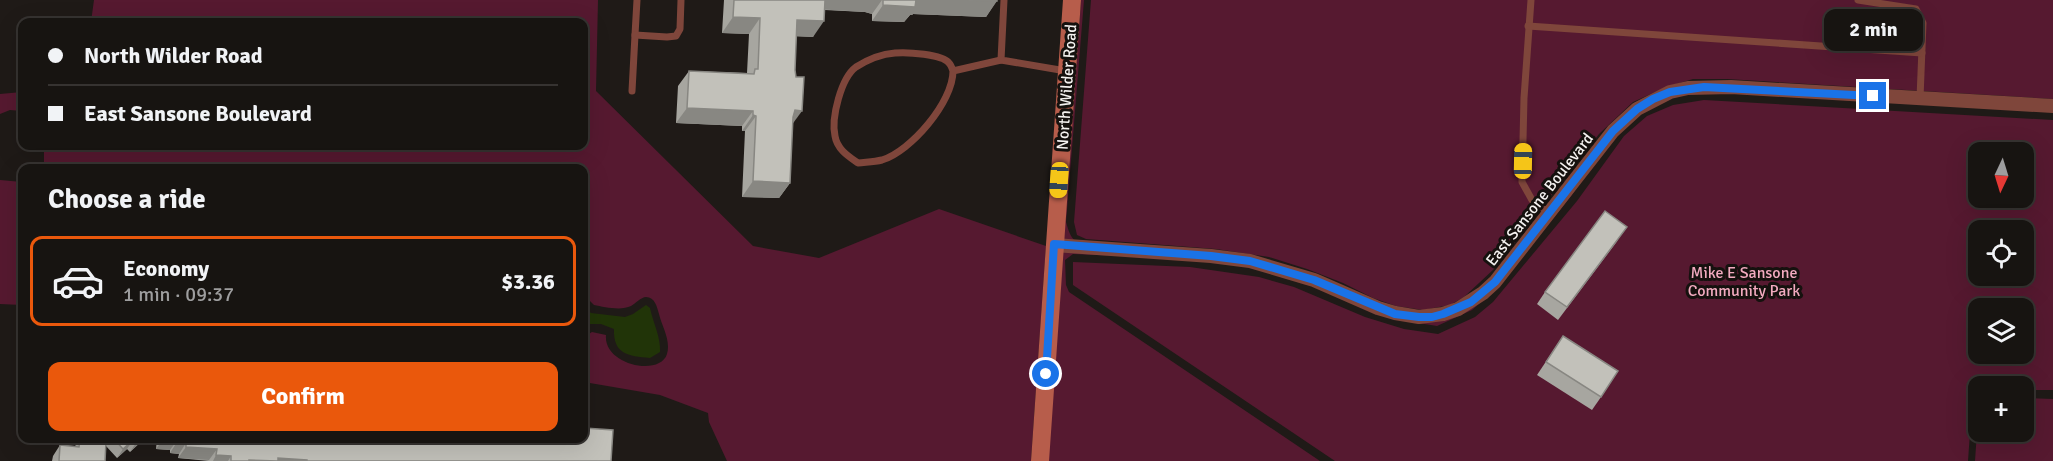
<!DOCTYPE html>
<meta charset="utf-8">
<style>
:root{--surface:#171411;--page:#24211f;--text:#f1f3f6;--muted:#9e9e9f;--line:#363331;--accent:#ea580c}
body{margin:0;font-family:Signika,sans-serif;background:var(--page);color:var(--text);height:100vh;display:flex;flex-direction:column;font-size:22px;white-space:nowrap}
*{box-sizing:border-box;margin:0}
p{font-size:20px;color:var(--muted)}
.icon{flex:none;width:33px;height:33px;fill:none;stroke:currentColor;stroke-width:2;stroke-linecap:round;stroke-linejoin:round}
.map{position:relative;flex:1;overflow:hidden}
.drawer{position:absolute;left:18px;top:164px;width:570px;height:279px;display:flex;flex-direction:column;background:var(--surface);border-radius:12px;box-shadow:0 6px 24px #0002,0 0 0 2px var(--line)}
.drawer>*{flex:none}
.guide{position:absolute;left:18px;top:18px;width:570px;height:132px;border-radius:12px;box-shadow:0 6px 24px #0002,0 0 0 2px var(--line);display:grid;align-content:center;height:132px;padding:0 30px;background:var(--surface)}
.needle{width:39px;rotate:184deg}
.buttons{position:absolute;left:1968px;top:142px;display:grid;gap:12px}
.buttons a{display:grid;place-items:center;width:66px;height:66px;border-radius:12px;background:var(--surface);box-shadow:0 6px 24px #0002,0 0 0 2px var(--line);font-size:30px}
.end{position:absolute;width:27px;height:27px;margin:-14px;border:8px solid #1a73e8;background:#fff;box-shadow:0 0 0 3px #fff}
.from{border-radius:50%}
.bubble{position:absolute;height:42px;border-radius:12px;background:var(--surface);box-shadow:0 6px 24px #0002,0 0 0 2px var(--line);font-size:20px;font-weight:700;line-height:42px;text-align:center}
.car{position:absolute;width:18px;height:36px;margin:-18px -9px;border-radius:8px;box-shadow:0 0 4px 2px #0007;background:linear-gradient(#f5c518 24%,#345 0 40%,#f5c518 0 76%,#345 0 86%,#f5c518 0)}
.guide b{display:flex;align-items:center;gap:21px;height:57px;font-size:22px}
.guide b+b{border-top:2px solid var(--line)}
.guide i{width:15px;height:15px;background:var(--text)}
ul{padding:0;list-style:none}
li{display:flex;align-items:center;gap:18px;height:90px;margin:0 12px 9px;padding:0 18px;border:3px solid var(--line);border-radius:12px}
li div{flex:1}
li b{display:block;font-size:22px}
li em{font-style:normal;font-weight:700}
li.current{border-color:var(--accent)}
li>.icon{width:54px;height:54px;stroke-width:1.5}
h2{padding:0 30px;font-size:27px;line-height:72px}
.primary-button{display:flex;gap:12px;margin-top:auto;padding:12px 30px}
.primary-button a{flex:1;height:69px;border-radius:12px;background:var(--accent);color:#fff;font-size:24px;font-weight:700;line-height:69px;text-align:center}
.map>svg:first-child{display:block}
.green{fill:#561930;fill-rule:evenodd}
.water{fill:#213408}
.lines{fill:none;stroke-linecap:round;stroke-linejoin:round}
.lane{stroke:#7f463b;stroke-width:7}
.street{stroke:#7f463b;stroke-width:14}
.secondary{stroke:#b75d4b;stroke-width:18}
.wall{fill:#a7a6a0}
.shaded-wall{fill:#888782}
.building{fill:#c2c1ba;stroke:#888782;stroke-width:1.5}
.route{stroke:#1a73e8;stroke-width:8}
.labels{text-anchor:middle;stroke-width:6;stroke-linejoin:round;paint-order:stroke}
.street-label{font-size:16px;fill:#f5f2f0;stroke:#15110e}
.park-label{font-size:16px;fill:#f2aabf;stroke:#15110e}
</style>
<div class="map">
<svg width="2053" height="461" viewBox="0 0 2053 461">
<rect width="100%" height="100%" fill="#1f1a17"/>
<g class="green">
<path d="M 94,0 L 598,0 L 596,91 L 753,246 L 819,258 L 939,209 L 1046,246 L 1031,461 L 727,461 L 709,422 L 708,413 L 660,395 L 584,382 L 584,337 L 592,332 L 606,335 C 603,365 660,377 667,354 C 671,340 662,327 659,314 C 657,307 655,297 646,297 C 641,297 635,304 631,306 C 621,311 604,307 594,305 L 590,301 L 584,299 L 584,168 L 44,168 L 44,146 L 584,146 L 584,22 L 91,22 Z"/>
<path d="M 1081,0 L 1084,0 L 1066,222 C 1070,236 1072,241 1085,247 C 1145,252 1206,253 1266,265 C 1290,270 1315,280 1338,290 C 1374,306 1410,327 1451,313 C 1475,305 1496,279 1512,260 C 1534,233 1554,205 1575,178 C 1593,154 1611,128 1636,110 C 1662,91 1695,88 1726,87 L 2053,107 L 2053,112 L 1705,92 L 1671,97 L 1642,109 L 1618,131 L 1571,196 L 1519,261 L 1488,296 L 1472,310 L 1437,326 L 1406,321 L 1368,309 L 1297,279 L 1260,269 L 1191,259 L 1073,254 L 1065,260 L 1066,285 L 1069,292 L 1320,461 L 1048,461 Z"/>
<path d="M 1091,0 L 2053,0 L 2053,99 L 1727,79 L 1693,79 L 1666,87 L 1633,102 L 1599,134 L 1494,269 L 1464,297 L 1450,305 L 1423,310 L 1396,306 L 1373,298 L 1343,283 L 1307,269 L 1269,257 L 1216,249 L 1086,239 L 1077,235 L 1074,222 Z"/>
<path d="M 22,92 L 22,111 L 10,110 L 0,114 L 0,94 Z"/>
<path d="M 1704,100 L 2053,120 L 2053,390 L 2024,390 L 2024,387 L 1978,387 L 1978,390 L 1973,390 L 1968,461 L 1335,461 L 1073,285 L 1073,262 L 1190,267 L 1259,277 L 1294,287 L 1365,317 L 1404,329 L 1438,334 L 1475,317 L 1493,302 L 1577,201 L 1624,136 L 1647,116 L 1673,105 ZM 1978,153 L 2024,153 L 2024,198 L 1978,198 ZM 1978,231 L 2024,231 L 2024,276 L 1978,276 ZM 1978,309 L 2024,309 L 2024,354 L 1978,354 Z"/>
<path d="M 0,180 L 22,182 L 22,305 L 0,304 Z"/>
<path d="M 2024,398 L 2053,399 L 2053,461 L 1975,461 L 1978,417 L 1978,432 L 2024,432 Z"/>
</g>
<path class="water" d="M 646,305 L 650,308 C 653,323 661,337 660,352 L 650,358 C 628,356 613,354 614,329 L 601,324 L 590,324 L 584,329 L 584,307 L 591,313 L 625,317 L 633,314 Z"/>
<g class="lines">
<g class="lane">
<path d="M 637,0 L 635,35 L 667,37 L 676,36 L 680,29 L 681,0"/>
<path d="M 1004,0 L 1001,60 L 1066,71"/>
<path d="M 1531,0 L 1524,98 L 1522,182 L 1532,200 L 1550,214"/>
<path d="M 1858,0 L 1916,9 L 1923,23 L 1920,98"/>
<path d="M 1528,26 L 1922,53"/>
<path d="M 953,71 C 952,68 951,65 949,63 C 942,54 907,52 895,53 C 882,54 867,60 856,67 C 841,78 831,118 835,136 C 837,149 848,156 858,163 C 866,162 874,162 882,160 C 911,151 953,102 953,71 L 1001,60"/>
<path d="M 632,91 L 635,35"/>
</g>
<path class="street" d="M 1054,245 L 1211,256 L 1250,261 L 1314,280 L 1378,308 L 1395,313 L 1419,317 L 1443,314 L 1458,309 L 1483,293 L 1495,282 L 1613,131 L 1637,109 L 1670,92 L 1688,88 L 1731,87 L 2053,106"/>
<path class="secondary" d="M 1040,461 L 1072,0"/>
</g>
<g class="wall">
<path d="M 724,0 L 997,0 L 986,17 L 913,14 L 912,15 L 910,15 L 904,22 L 872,21 L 872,14 L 865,12 L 825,10 L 813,37 L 796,36 L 790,183 L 779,198 L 742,197 L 745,131 L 742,131 L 742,126 L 676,123 L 678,86 L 689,71 L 747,73 L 749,34 L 722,33 Z"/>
<path d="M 1618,240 L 1558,320 L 1537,304 L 1545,292 Z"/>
<path d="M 1563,336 L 1601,397 L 1592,410 L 1537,375 Z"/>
<path d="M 99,438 L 145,438 L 130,452 L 127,449 L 117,458 L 106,446 L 105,461 L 52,461 L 53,456 L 60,445 L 75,446 L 80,440 L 102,441 Z"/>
<path d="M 157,438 L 584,438 L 611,461 L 209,461 L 178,458 L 179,454 L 170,453 L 170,450 L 156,449 Z"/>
</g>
<g class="shaded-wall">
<path d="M 821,0 L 882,0 L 872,14 L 865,12 L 815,9 Z"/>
<path d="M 915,0 L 967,0 L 997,1 L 986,17 L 913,14 L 912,15 L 910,15 L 904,22 L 872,21 L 883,5 Z"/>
<path d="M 733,17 L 760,18 L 749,34 L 722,33 Z"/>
<path d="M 797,20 L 824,21 L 813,37 L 786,36 Z"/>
<path d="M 687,108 L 753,111 L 742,126 L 676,123 Z"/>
<path d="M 795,110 L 802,111 L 791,126 Z"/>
<path d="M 753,115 L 756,116 L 745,131 L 742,131 Z"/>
<path d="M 753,181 L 790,183 L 779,198 L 742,197 Z"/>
<path d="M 142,438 L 145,438 L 130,452 L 136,443 Z"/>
<path d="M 164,438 L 178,439 L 170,450 L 156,449 Z"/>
<path d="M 133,440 L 127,449 L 117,458 L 123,449 Z"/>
<path d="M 177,442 L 186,443 L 179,454 L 170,453 Z"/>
<path d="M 186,447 L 217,449 L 209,460 L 178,458 Z"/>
<path d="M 216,455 L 231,456 L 228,461 L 213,461 Z"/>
<path d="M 278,458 L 307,460 L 307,461 L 276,461 Z"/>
</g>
<g class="building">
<path d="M 734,0 L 825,0 L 824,21 L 797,20 L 795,70 L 796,77 L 804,77 L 802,111 L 795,110 L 793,117 L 790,183 L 753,181 L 756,116 L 753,115 L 753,111 L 687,108 L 689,71 L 754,74 L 755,69 L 758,69 L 760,18 L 733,17 Z"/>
<path d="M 883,0 L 916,0 L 915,7 L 883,5 Z"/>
<path d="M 967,0 L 997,0 L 997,1 Z"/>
<path d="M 1605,211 L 1627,227 L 1567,307 L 1545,292 Z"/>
<path d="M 1563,336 L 1618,371 L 1601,397 L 1546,362 Z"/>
<path d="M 584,428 L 613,430 L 611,461 L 307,461 L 307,460 L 278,458 L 278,461 L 249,460 L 249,461 L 231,461 L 231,456 L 216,455 L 217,449 L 186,447 L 186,443 L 177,442 L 178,439 L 165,438 L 582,439 L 584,438 Z"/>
<path d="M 113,438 L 142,438 L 136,443 L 133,440 L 123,449 Z"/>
<path d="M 80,440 L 106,442 L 105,461 L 59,461 L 60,445 L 79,447 Z"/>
</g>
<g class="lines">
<path class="route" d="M 1046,374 L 1054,244 L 1211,256 L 1250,261 L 1314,280 L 1395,314 L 1419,317 L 1432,317 L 1443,314 L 1471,302 L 1495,282 L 1613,131 L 1637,109 L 1653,99 L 1670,92 L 1704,87 L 1873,96"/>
</g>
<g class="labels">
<g class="street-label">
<text transform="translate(1066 87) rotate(-86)" y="6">North Wilder Road</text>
<text transform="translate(1539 199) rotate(-52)" y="6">East Sansone Boulevard</text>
</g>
<g class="park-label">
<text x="1744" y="278">Mike E Sansone<tspan x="1744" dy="18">Community Park</tspan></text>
</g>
</g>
</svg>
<div class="buttons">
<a><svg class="needle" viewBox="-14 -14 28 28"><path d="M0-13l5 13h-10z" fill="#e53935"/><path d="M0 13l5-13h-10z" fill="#9e9e9f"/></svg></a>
<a><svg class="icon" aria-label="locate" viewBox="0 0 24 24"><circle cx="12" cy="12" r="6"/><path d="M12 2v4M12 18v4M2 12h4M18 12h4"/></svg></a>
<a><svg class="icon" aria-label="layers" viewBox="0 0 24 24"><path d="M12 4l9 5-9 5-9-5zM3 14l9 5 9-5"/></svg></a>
<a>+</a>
</div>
<i class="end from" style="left:1046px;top:374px"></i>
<i class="end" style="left:1873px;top:96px"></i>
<div class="bubble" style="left:1824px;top:9px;width:99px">2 min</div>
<i class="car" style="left:1523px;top:161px;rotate:1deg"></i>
<i class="car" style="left:1059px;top:180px;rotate:184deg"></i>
<div class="guide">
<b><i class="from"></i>North Wilder Road</b>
<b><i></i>East Sansone Boulevard</b>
</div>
<section class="drawer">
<h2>Choose a ride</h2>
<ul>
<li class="current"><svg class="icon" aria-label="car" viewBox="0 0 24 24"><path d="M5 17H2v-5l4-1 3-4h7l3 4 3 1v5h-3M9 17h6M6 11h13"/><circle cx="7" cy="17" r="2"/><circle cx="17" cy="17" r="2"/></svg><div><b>Economy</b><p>1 min · 09:37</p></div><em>$3.36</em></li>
</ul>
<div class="primary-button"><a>Confirm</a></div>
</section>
</div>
